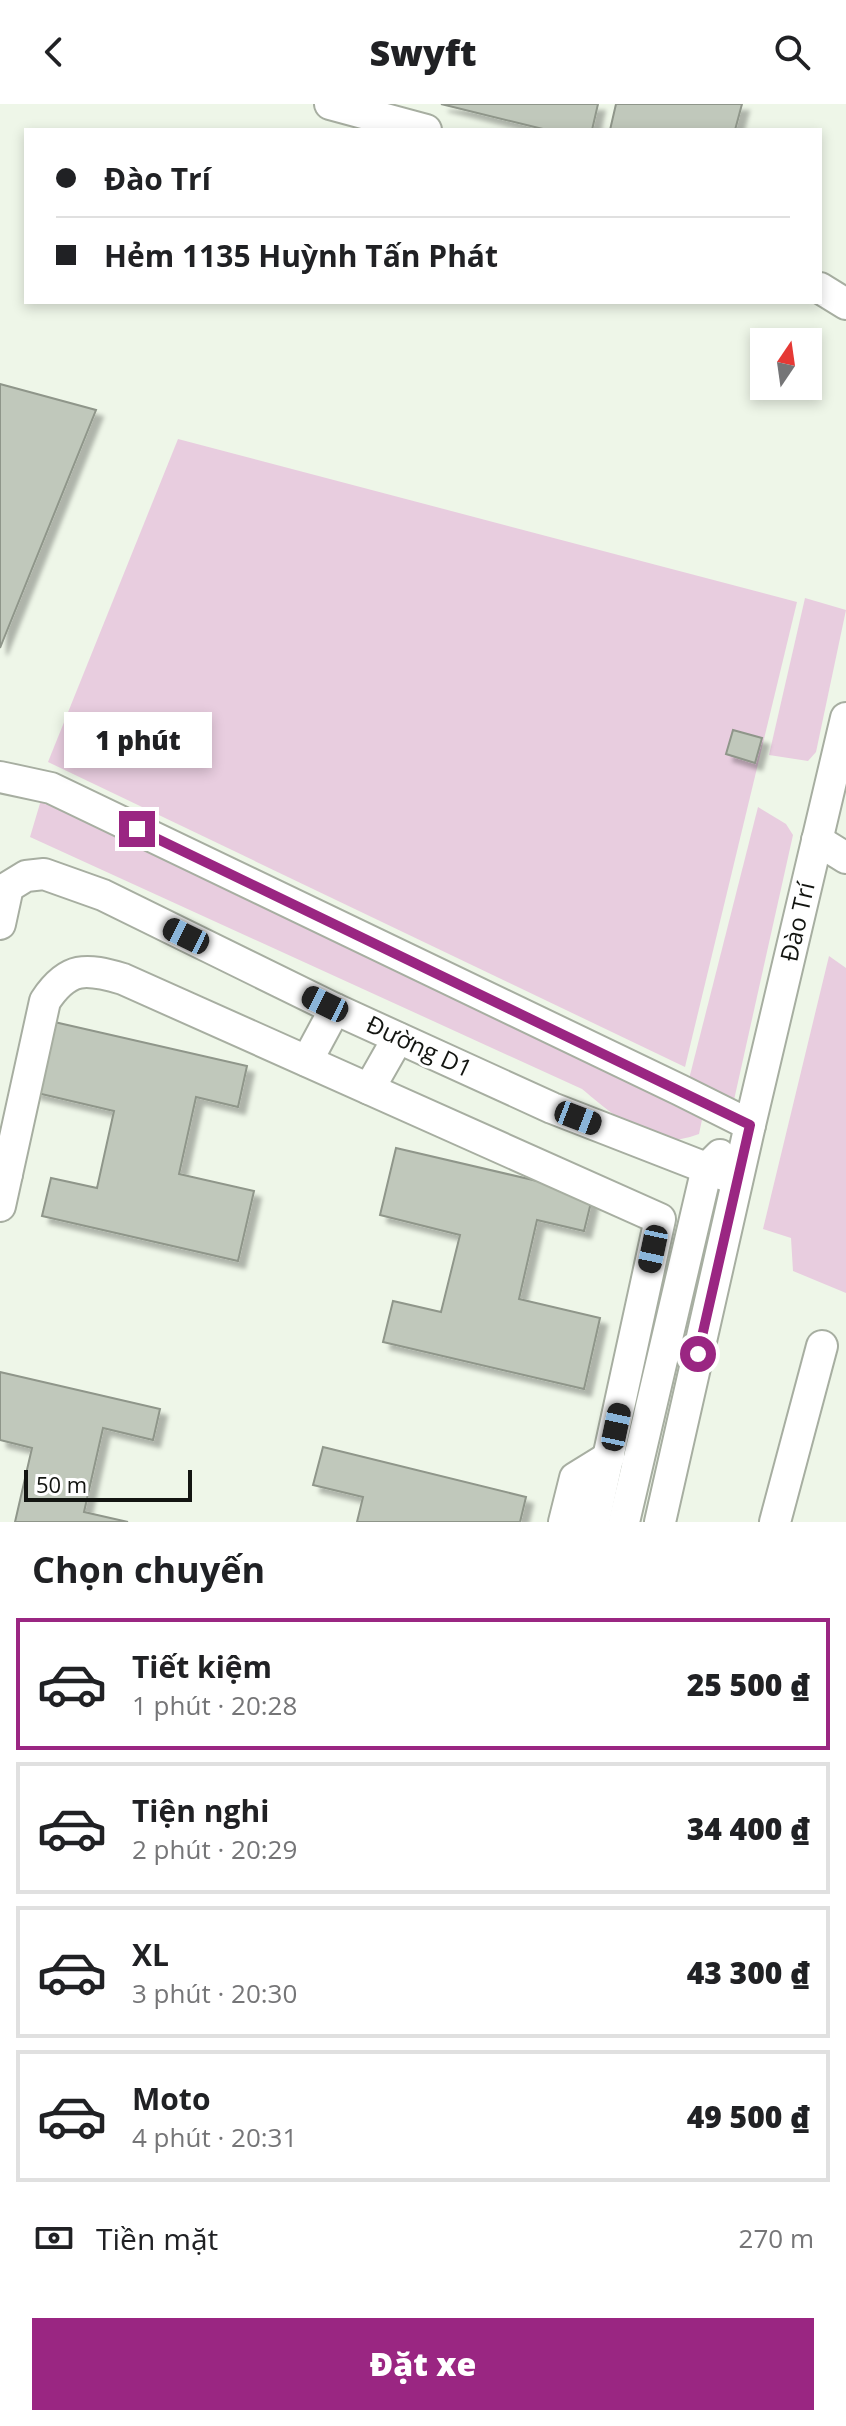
<!DOCTYPE html>
<html lang="vi">
<meta charset="utf-8">
<style>
:root{--surface:#fff;--page:#f6f6f6;--text:#202124;--muted:#757577;--line:#e0e0e0;--accent:#9a2682}
body{margin:0;font-family:"Open Sans",sans-serif;background:var(--page);color:var(--text);height:100vh;display:flex;flex-direction:column;font-size:30px;white-space:nowrap}
*{box-sizing:border-box;margin:0}
p{font-size:26px;color:var(--muted)}
.icon{flex:none;width:44px;height:44px;fill:none;stroke:currentColor;stroke-width:2;stroke-linecap:round;stroke-linejoin:round}
.map{position:relative;height:1418px;overflow:hidden}
.details{display:flex;flex-direction:column;background:var(--surface);flex:1}
.details>*{flex:none}
.hud{position:absolute;left:24px;top:24px;width:798px;height:176px;border-radius:0px;box-shadow:0 4px 12px #0003;display:grid;align-content:center;height:176px;padding:0 32px;background:var(--surface)}
.needle{width:52px;rotate:13deg}
.buttons{position:absolute;left:750px;top:224px;display:grid;gap:16px}
.buttons a{display:grid;place-items:center;width:72px;height:72px;border-radius:0px;background:var(--surface);box-shadow:0 4px 12px #0003;font-size:40px}
.scale{position:absolute;left:24px;bottom:20px;width:168px;box-sizing:border-box;padding-left:8px;border:4px solid #131511;border-top:0;font-size:22px;line-height:28px;white-space:nowrap;color:#131511;-webkit-text-stroke:6px #fff;paint-order:stroke}
.end{position:absolute;width:36px;height:36px;margin:-18px;border:10px solid #9a2682;background:#fff;box-shadow:0 0 0 4px #fff}
.from{border-radius:50%}
.bubble{position:absolute;height:56px;border-radius:0px;background:var(--surface);box-shadow:0 4px 12px #0003;font-size:26px;font-weight:800;line-height:56px;text-align:center}
.car{position:absolute;width:24px;height:48px;margin:-24px -12px;border-radius:10px;box-shadow:0 0 6px 2px #0007;background:linear-gradient(#222 24%,#8ab4d8 0 40%,#222 0 76%,#8ab4d8 0 86%,#222 0)}
.hud b{display:flex;align-items:center;gap:28px;height:76px;font-size:30px}
.hud b+b{border-top:2px solid var(--line)}
.hud i{width:20px;height:20px;background:var(--text)}
ul{padding:0;list-style:none}
li{display:flex;align-items:center;gap:24px;height:132px;margin:0 16px 12px;padding:0 16px;border:4px solid var(--line);border-radius:0px}
li div{flex:1}
li b{display:block;font-size:30px}
li em{font-style:normal;font-weight:800}
li.active{border-color:var(--accent)}
li>.icon{width:72px;height:72px;stroke-width:1.5}
h2{padding:0 32px;font-size:36px;line-height:96px}
.pay{display:flex;align-items:center;gap:20px;height:88px;padding:0 32px;font-size:30px}
.pay p{margin-inline-start:auto}
.primary-button{display:flex;gap:16px;margin-top:auto;padding:16px 32px}
.primary-button a{flex:1;height:92px;border-radius:0px;background:var(--accent);color:#fff;font-size:32px;font-weight:800;line-height:92px;text-align:center}
header{display:flex;justify-content:space-between;align-items:center;height:104px;padding:0 32px;background:var(--surface);font-size:36px;font-weight:800}
.map>svg:first-child{display:block}
.grass{fill:#e8cddf}
.building{fill:#c0c8bb;stroke:#8f968a;stroke-width:2;filter:url(#shadow)}
.lines{fill:none;stroke-linecap:round;stroke-linejoin:round}
.minor-casing{stroke:#a7aea1;stroke-width:34}
.minor{stroke:#fff;stroke-width:30}
.route{stroke:#9a2682;stroke-width:10}
.labels{text-anchor:middle;stroke-width:6;stroke-linejoin:round;paint-order:stroke}
.street-label{font-size:24px;fill:#131511;stroke:#fff}
</style>
<header><svg class="icon" aria-label="back" viewBox="0 0 24 24"><path d="M15 5l-7 7 7 7"/></svg>Swyft<svg class="icon" aria-label="search" viewBox="0 0 24 24"><circle cx="10" cy="10" r="6"/><path d="M15 15l6 6"/></svg></header>
<div class="map">
<svg width="846" height="1418" viewBox="0 0 846 1418">
<defs>
<filter id="shadow"><feDropShadow dx="7" dy="7" stdDeviation="2" flood-color="#0004"/></filter>
</defs>
<rect width="100%" height="100%" fill="#eef6e8"/>
<g class="grass">
<path d="M 178,335 L 797,498 L 685,963 L 48,658 Z"/>
<path d="M 805,494 L 846,506 L 816,648 L 808,657 L 769,651 Z"/>
<path d="M 41,696 L 703,1011 L 699,1030 C 693,1032 687,1034 681,1035 C 647,1041 606,1005 582,985 L 30,733 Z"/>
<path d="M 758,703 L 786,720 L 793,731 L 734,996 L 688,979 Z"/>
<path d="M 829,852 L 846,864 L 846,1189 L 793,1167 L 791,1134 L 763,1125 Z"/>
</g>
<g class="building">
<path d="M 441,0 L 598,0 L 592,26 L 547,26 Z"/>
<path d="M 616,0 L 742,0 L 735,26 L 610,26 Z"/>
<path d="M 0,280 L 96,306 L 0,544 Z"/>
<path d="M 733,626 L 762,634 L 755,659 L 726,650 Z"/>
<path d="M 50,917 L 247,962 L 238,1003 L 196,993 L 179,1070 L 254,1087 L 238,1157 L 42,1112 L 51,1074 L 97,1084 L 114,1007 L 33,988 Z"/>
<path d="M 396,1044 L 593,1090 L 584,1127 L 537,1116 L 519,1195 L 600,1214 L 584,1285 L 383,1238 L 393,1197 L 441,1208 L 460,1131 L 380,1111 Z"/>
<path d="M 0,1268 L 160,1305 L 153,1336 L 103,1324 L 84,1408 L 128,1418 L 15,1418 L 32,1344 L 0,1336 Z"/>
<path d="M 323,1343 L 526,1393 L 520,1418 L 357,1418 L 363,1393 L 313,1381 Z"/>
</g>
<g class="lines">
<g class="minor-casing">
<g id="minor">
<path d="M 330,0 L 426,26"/>
<path d="M 820,184 L 846,200"/>
<path d="M 0,673 L 51,684 L 680,986 L 750,1021"/>
<path d="M 817,736 L 846,754"/>
<path d="M 0,820 L 8,783 L 26,772 L 44,770 L 103,791 L 335,905 L 552,1004 L 737,1076"/>
<path d="M 307,957 L 335,905"/>
<path d="M 369,985 L 398,934"/>
<path d="M 0,1069 L 7,1070 L 45,897 C 68,862 86,864 123,875 L 660,1115 L 594,1418"/>
<path d="M 0,1102 L 7,1070"/>
<path d="M 564,1418 L 575,1374 L 609,1353"/>
<path d="M 624,1418 L 707,1064 L 720,1051"/>
<path d="M 660,1418 L 750,1021 L 846,614"/>
<path d="M 775,1418 L 822,1242"/>
</g>
</g>
<use href="#minor" class="minor"/>
</g>
<g class="lines">
<path class="route" d="M 137,725 L 750,1021 L 698,1250"/>
</g>
<g class="labels">
<g class="street-label">
<text transform="translate(798 818) rotate(-77)" y="8">Đào Trí</text>
<text transform="translate(419 943) rotate(25)" y="8">Đường D1</text>
</g>
</g>
</svg>
<div class="buttons">
<a><svg class="needle" viewBox="-14 -14 28 28"><path d="M0-13l5 13h-10z" fill="#e53935"/><path d="M0 13l5-13h-10z" fill="#757577"/></svg></a>
</div>
<div class="scale">50 m</div>
<i class="end from" style="left:698px;top:1250px"></i>
<i class="end" style="left:137px;top:725px"></i>
<div class="bubble" style="left:64px;top:608px;width:148px">1 phút</div>
<i class="car" style="left:186px;top:832px;rotate:296deg"></i>
<i class="car" style="left:325px;top:900px;rotate:296deg"></i>
<i class="car" style="left:578px;top:1014px;rotate:111deg"></i>
<i class="car" style="left:653px;top:1145px;rotate:192deg"></i>
<i class="car" style="left:616px;top:1323px;rotate:12deg"></i>
<div class="hud">
<b><i class="from"></i>Đào Trí</b>
<b><i></i>Hẻm 1135 Huỳnh Tấn Phát</b>
</div>
</div>
<section class="details">
<h2>Chọn chuyến</h2>
<ul>
<li class="active"><svg class="icon" aria-label="car" viewBox="0 0 24 24"><path d="M5 17H2v-5l4-1 3-4h7l3 4 3 1v5h-3M9 17h6M6 11h13"/><circle cx="7" cy="17" r="2"/><circle cx="17" cy="17" r="2"/></svg><div><b>Tiết kiệm</b><p>1 phút · 20:28</p></div><em>25 500 ₫</em></li>
<li><svg class="icon" aria-label="car" viewBox="0 0 24 24"><path d="M5 17H2v-5l4-1 3-4h7l3 4 3 1v5h-3M9 17h6M6 11h13"/><circle cx="7" cy="17" r="2"/><circle cx="17" cy="17" r="2"/></svg><div><b>Tiện nghi</b><p>2 phút · 20:29</p></div><em>34 400 ₫</em></li>
<li><svg class="icon" aria-label="car" viewBox="0 0 24 24"><path d="M5 17H2v-5l4-1 3-4h7l3 4 3 1v5h-3M9 17h6M6 11h13"/><circle cx="7" cy="17" r="2"/><circle cx="17" cy="17" r="2"/></svg><div><b>XL</b><p>3 phút · 20:30</p></div><em>43 300 ₫</em></li>
<li><svg class="icon" aria-label="car" viewBox="0 0 24 24"><path d="M5 17H2v-5l4-1 3-4h7l3 4 3 1v5h-3M9 17h6M6 11h13"/><circle cx="7" cy="17" r="2"/><circle cx="17" cy="17" r="2"/></svg><div><b>Moto</b><p>4 phút · 20:31</p></div><em>49 500 ₫</em></li>
</ul>
<div class="pay"><svg class="icon" aria-label="cash" viewBox="0 0 24 24"><path d="M3 7h18v10H3z"/><circle cx="12" cy="12" r="2"/></svg>Tiền mặt<p>270 m</p></div>
<div class="primary-button"><a>Đặt xe</a></div>
</section>
